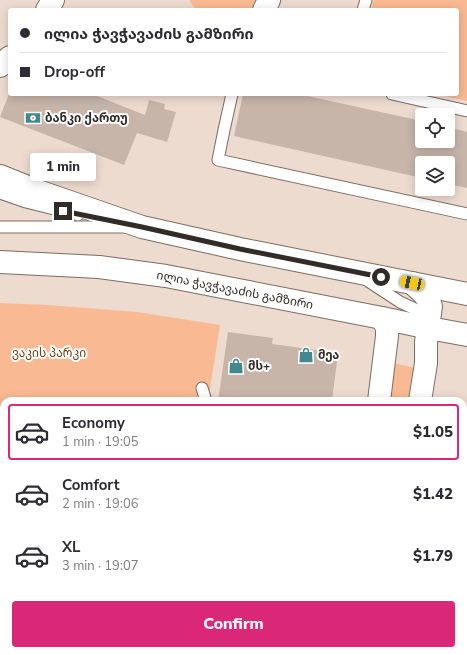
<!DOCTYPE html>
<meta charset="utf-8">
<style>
:root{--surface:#fff;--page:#f2f2f3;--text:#2b2b33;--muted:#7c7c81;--line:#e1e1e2;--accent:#db2777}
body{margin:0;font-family:"Nunito Sans","Noto Sans Georgian",sans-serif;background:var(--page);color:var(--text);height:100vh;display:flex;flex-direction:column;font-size:15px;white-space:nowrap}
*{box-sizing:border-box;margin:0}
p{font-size:13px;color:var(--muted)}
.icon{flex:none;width:22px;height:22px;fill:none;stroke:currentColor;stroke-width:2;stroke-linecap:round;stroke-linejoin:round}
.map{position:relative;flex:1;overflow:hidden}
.side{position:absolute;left:0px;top:397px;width:467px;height:258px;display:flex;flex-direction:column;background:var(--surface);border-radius:12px 12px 0 0;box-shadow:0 2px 10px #0003}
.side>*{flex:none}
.hud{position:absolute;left:8px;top:8px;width:451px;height:88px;border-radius:4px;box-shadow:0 2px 10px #0003;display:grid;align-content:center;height:88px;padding:0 12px;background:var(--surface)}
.fabs{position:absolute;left:415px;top:108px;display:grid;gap:8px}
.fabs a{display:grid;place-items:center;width:40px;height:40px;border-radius:4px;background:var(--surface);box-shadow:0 2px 10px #0003;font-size:20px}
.end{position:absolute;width:18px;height:18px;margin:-9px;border:5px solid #322b27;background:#fff;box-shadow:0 0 0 2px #fff}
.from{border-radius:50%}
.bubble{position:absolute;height:28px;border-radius:4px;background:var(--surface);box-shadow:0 2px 10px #0003;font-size:13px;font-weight:800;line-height:28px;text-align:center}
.car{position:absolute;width:12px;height:24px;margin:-12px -6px;border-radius:5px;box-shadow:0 0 3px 1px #0007;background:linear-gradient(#f5c518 24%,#345 0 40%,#f5c518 0 76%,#345 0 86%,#f5c518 0)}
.hud b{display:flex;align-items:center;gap:14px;height:38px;font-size:15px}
.hud b+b{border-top:1px solid var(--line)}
.hud i{width:10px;height:10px;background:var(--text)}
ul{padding:7px 0 0;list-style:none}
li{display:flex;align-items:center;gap:12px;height:56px;margin:0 8px 6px;padding:0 4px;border:2px solid transparent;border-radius:4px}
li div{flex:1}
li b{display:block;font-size:15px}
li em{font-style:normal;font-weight:800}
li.current{border-color:var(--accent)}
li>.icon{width:36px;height:36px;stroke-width:1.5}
.action{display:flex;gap:8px;margin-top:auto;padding:8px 12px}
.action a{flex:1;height:46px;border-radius:4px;background:var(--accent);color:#fff;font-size:16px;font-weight:800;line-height:46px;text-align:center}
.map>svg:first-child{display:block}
.green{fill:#f9b993}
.building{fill:#c7b5aa}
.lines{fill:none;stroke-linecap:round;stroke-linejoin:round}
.service-casing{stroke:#7d6c63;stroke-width:13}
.minor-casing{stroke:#7d6c63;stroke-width:24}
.tertiary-casing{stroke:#7d6c63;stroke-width:24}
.secondary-casing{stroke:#7d6c63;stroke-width:24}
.service{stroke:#fff;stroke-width:11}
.minor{stroke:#fff;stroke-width:22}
.tertiary{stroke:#fff;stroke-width:22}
.secondary{stroke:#fff;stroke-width:22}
.route{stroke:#322b27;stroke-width:5}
.labels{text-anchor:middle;stroke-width:4;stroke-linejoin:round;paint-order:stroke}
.poi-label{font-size:12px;font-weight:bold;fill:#322b27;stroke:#fff;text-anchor:start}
.street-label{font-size:12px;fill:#322b27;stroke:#fff}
.park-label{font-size:12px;fill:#753d14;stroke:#fff}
</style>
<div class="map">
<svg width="467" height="655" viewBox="0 0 467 655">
<rect width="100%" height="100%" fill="#eddbd0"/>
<g class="green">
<path d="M 189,0 L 267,0 L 249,10 L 196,10 Z"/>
<path d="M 374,0 L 467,0 L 467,101 L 437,94 L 457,94 L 457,10 L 371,10 Z"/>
<path d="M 0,303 L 48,305 L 137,312 L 220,325 L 208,401 L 4,401 L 4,651 L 147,651 L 149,655 L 0,655 Z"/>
<path d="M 394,363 L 415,368 L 410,401 L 389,401 Z"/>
</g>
<g class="building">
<path d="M 9,94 L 92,94 L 145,115 L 149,100 L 165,104 L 164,109 L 176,112 L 167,142 L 137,133 L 124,165 L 0,117 Z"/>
<path d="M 243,94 L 298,94 L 422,121 L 422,141 L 448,141 L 448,127 L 467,132 L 467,188 L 448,184 L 448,163 L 422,163 L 422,178 L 234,136 Z"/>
<path d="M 228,332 L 273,338 L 272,344 L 338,353 L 332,401 L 218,401 Z"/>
</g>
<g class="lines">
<g class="service-casing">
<g id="service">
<path d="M 363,10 L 366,0"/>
<path d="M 232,94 L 224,130 L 218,160 L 467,214"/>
<path d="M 392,94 L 467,111"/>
<path d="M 0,193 L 26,202 L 78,215"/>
<path d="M 0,227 L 123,227"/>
<path d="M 365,279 L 400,302 L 432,317"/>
<path d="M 202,388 L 206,401"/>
<path d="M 259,651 L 278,655"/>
<path d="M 207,655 L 208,651"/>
</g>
</g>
<g class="minor-casing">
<g id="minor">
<path d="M 47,10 L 53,0"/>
<path d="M 264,10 L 269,0"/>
<path d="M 0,66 L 10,57"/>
</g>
</g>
<g class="tertiary-casing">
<g id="tertiary">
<path d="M 412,283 L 422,292 L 427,298 L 431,306 L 426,342 L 426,363 L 420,401"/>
<path d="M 379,401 L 387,336 L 387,328 L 382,318"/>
<path d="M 334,651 L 335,655"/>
<path d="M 389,651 L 389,655"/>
</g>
</g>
<g class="secondary-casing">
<g id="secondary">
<path d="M 0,176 L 35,190 L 142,227 L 240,249 L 467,294"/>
<path d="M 0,262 L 99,267 L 166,276 L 382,318 L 429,328 L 467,335"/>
</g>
</g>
<use href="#service" class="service"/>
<use href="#minor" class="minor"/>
<use href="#tertiary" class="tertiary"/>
<use href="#secondary" class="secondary"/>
</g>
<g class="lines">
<path class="route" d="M 63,211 L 142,227 L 240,249 L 381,277"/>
</g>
<defs>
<g id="bank-bare" transform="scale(1.2)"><path d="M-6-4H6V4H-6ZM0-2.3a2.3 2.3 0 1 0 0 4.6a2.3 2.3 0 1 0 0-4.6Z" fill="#41898f" stroke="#fff" stroke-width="2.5" paint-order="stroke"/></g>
<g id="shop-bare" transform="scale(1.2)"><path d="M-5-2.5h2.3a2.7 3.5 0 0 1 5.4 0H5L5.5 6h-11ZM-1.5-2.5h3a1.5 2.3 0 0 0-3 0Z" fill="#41898f" stroke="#fff" stroke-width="2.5" paint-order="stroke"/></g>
</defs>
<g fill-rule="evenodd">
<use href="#bank-bare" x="33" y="118"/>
<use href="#shop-bare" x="306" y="355"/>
<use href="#shop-bare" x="236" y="366"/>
</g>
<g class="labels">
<g class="poi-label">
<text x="45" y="122">ბანკი ქართუ</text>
<text x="318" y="359">მეა</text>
<text x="248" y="370">მს+</text>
</g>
<g class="street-label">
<text transform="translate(235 290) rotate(11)" y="4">ილია ჭავჭავაძის გამზირი</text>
</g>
<g class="park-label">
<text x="49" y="357">ვაკის პარკი</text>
</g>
</g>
</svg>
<div class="fabs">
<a><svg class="icon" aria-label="locate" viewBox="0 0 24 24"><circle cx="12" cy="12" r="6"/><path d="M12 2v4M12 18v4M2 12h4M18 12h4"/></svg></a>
<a><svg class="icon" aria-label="layers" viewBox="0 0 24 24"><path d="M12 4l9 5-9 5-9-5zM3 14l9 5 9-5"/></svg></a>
</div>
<i class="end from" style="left:381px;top:277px"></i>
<i class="end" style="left:63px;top:211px"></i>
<div class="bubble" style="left:30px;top:153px;width:66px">1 min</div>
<i class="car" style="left:412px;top:283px;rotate:282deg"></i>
<div class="hud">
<b><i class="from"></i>ილია ჭავჭავაძის გამზირი</b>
<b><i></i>Drop-off</b>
</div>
<section class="side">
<ul>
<li class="current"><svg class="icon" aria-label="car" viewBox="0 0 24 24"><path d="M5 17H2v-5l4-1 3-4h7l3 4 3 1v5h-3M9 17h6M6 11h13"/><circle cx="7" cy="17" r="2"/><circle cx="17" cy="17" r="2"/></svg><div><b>Economy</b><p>1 min · 19:05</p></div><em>$1.05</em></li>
<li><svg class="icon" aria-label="car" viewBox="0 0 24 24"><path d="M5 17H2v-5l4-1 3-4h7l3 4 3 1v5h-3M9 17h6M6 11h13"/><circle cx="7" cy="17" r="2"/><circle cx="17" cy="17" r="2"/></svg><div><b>Comfort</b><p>2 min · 19:06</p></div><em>$1.42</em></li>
<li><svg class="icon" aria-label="car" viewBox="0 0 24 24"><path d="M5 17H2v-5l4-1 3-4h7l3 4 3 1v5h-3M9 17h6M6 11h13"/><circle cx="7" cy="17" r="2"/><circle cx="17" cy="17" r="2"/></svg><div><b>XL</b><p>3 min · 19:07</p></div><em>$1.79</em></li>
</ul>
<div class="action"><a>Confirm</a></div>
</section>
</div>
